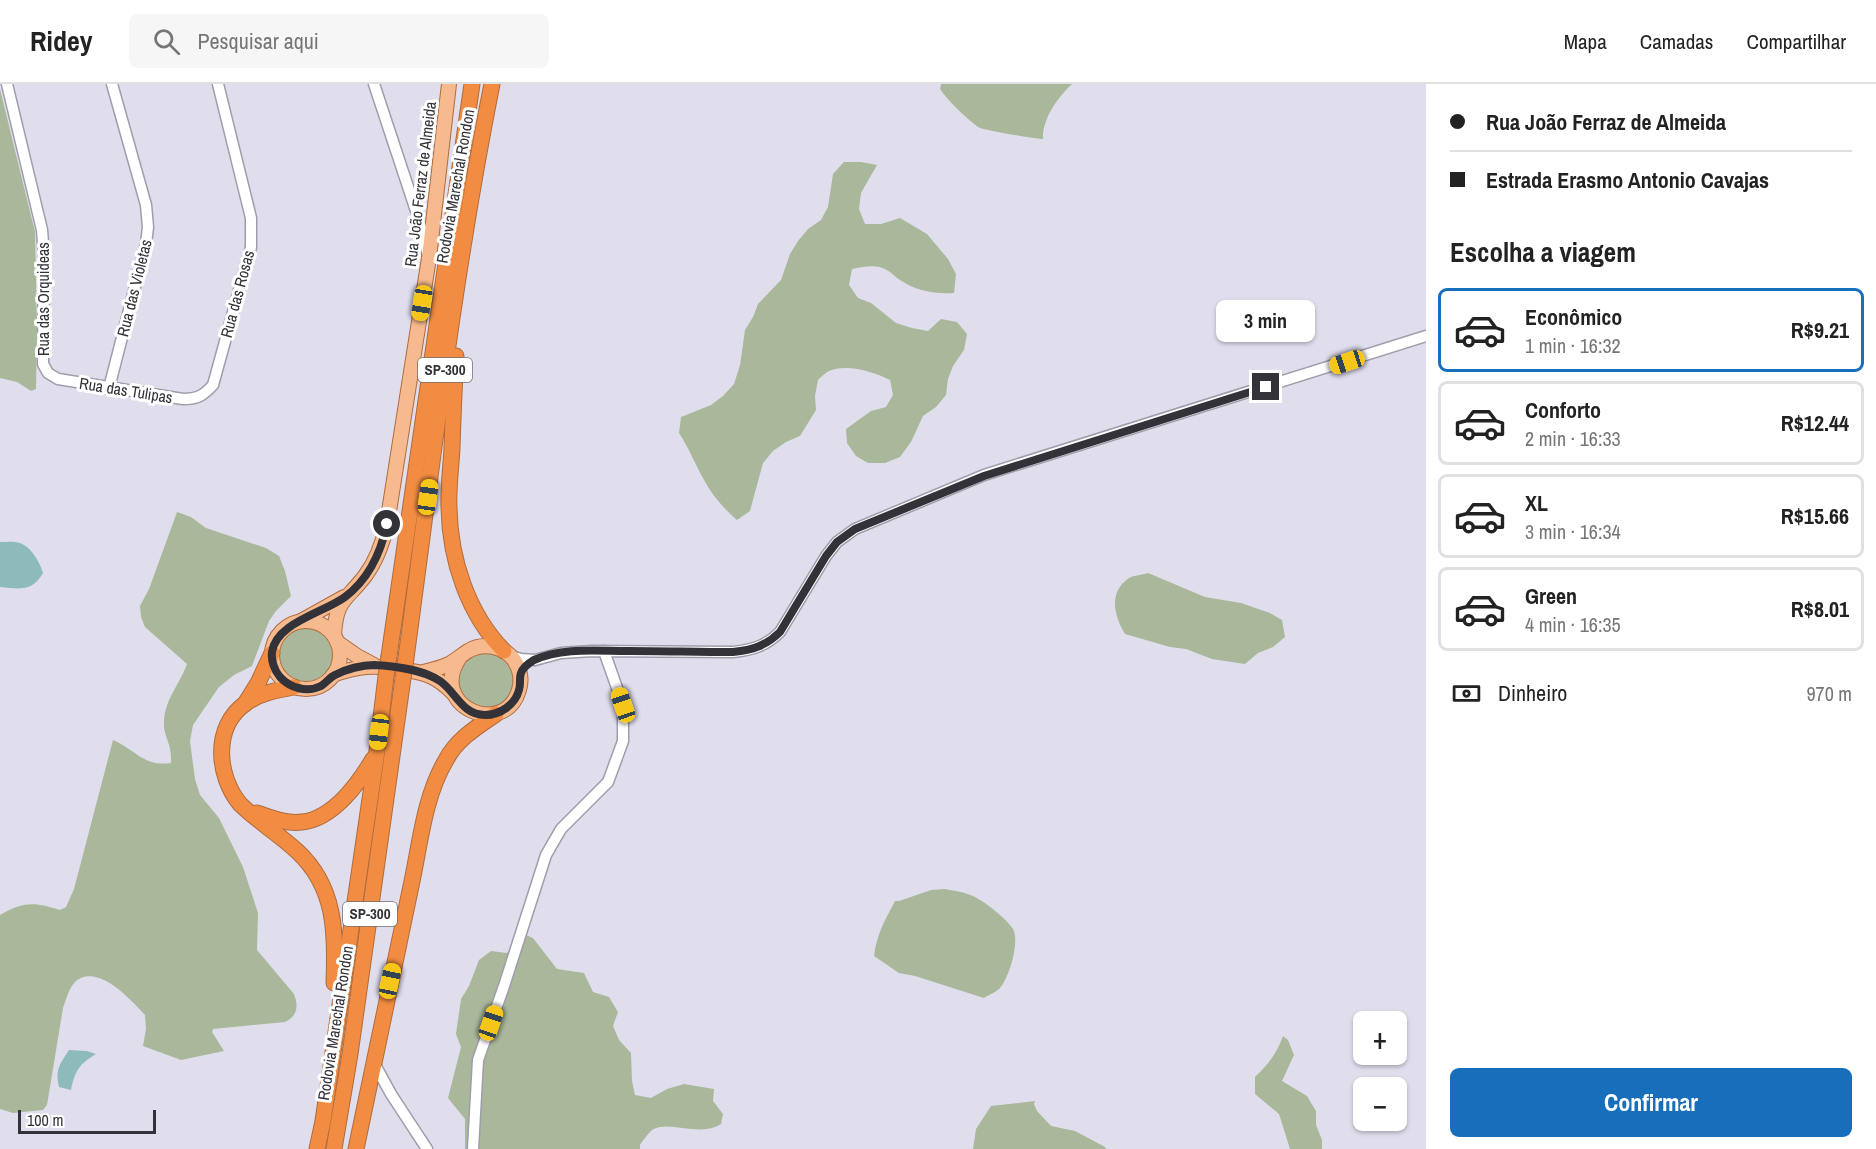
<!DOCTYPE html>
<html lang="pt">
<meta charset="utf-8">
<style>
:root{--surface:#fff;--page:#f6f6f6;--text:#222;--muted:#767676;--line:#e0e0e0;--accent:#176ebb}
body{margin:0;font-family:"Archivo Narrow",sans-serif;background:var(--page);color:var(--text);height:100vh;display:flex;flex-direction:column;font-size:22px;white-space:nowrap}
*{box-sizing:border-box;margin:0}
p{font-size:20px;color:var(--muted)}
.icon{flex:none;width:33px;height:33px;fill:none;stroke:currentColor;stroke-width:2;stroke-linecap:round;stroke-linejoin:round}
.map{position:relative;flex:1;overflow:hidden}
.sheet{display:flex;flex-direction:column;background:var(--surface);width:450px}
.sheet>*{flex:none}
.guide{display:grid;align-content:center;height:132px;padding:0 24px;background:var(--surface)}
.controls{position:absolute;left:1353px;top:927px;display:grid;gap:12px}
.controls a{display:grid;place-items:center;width:54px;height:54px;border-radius:9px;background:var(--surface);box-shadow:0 2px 4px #0004;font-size:30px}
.scale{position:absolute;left:18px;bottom:15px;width:138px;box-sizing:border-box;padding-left:6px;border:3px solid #333238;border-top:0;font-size:16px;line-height:21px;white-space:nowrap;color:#333238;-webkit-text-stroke:4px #fff;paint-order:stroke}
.end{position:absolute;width:27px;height:27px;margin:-14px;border:8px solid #333238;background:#fff;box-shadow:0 0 0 3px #fff}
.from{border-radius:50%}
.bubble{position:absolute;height:42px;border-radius:9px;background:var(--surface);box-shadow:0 2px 4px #0004;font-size:20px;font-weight:800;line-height:42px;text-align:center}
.car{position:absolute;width:18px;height:36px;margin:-18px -9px;border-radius:8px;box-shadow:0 0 4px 2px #0007;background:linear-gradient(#f5c518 24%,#345 0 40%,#f5c518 0 76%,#345 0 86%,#f5c518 0)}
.guide b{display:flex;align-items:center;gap:21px;height:57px;font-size:22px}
.guide b+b{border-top:2px solid var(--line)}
.guide i{width:15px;height:15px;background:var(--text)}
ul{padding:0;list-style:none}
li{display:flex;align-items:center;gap:18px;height:84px;margin:0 12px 9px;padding:0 12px;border:3px solid var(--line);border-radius:9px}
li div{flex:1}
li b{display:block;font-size:22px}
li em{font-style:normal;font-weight:800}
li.current{border-color:var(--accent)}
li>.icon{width:54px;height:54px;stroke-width:1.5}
h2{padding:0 24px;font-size:27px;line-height:72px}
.pay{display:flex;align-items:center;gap:15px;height:66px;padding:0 24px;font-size:22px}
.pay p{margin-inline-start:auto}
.cta{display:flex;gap:12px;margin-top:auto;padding:12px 24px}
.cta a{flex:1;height:69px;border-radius:9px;background:var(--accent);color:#fff;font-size:24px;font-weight:800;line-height:69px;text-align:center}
header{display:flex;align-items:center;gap:36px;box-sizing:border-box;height:84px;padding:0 30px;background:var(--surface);border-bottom:2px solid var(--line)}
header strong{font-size:28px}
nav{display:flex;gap:33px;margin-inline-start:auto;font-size:21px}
.search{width:420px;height:54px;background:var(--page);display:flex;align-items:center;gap:15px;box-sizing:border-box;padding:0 21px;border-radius:9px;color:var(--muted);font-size:22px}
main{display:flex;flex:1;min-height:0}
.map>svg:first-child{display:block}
.green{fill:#a9b89a}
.water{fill:#8dbaba}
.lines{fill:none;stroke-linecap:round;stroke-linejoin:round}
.minor-casing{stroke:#9f9dab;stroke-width:13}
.major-casing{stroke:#af6c3e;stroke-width:16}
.highway-casing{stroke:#af6c3e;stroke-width:17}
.minor{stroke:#fff;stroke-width:10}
.major{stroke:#f7ba8e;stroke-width:14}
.highway{stroke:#f28c42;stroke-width:15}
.highway-bridge-casing{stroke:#af6c3e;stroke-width:17;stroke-linecap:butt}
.highway-bridge{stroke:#f28c42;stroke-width:15}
.route{stroke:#333238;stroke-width:8}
.labels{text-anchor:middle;stroke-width:6;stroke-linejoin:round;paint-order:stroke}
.shield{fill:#fff;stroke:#707074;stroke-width:1.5}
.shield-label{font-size:15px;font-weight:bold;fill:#333238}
.street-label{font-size:16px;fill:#333238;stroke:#fff}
</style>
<header>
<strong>Ridey</strong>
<div class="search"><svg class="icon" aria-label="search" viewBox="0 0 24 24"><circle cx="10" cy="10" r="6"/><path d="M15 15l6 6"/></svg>Pesquisar aqui</div>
<nav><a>Mapa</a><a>Camadas</a><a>Compartilhar</a></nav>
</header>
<main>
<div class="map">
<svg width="1426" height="1065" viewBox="0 0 1426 1065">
<rect width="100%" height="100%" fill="#e0deed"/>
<g class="green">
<path d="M 941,0 L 1072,0 C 1058,13 1042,35 1043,55 C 1036,55 982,46 978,43 C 966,34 948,17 940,5 Z"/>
<path d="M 0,5 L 35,148 L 37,245 L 36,305 L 31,307 L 17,298 L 0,294 Z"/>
<path d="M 844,78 L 861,78 L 877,81 L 861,109 L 859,125 L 865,140 L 881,140 L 900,134 L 927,150 L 948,175 L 956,190 L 954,209 C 934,210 916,207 900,196 C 895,193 890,187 885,185 C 875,180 862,183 852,185 L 849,201 L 858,214 L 871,219 L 896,239 L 912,244 L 928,247 L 941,235 L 957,238 L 967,250 L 964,266 L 953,282 L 948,295 L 946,311 L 936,323 L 923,332 L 911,358 L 900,373 L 885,379 L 868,379 L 856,372 L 847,359 L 846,345 L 871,327 L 886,323 L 893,311 L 890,296 C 875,288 846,279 829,287 C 825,289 821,293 818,296 L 815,312 L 816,326 L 800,352 L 786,358 L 773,367 L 763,379 L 750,427 L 737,436 C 724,425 712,411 704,396 C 695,380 689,364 679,349 L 681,333 L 711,321 L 723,312 L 734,300 L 740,281 L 745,246 L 753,233 L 758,220 L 781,196 L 790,170 L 798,157 L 808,145 L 821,136 L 828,123 L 833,90 Z"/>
<path d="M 177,428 L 191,433 L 206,444 L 266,464 L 279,472 L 285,487 L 291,512 L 276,527 L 269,537 L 252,582 L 234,591 L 219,603 L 193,641 L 190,657 L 195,695 L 200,711 L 219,734 L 243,783 L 258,829 L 257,866 L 294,910 C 299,923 297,932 285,938 L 213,945 L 212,948 L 224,967 L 181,976 L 143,962 L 146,945 L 145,931 C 131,916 97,878 75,898 C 69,904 66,916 63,924 L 47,1021 L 43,1026 L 13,1029 L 0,1025 L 0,831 C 23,817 36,818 60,826 L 66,823 L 74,805 L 113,656 C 136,666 144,683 171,679 C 171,675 171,669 170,665 C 168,655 163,648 164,637 C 165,615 180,600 187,580 L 145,543 L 141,533 L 140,522 L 149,505 Z"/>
<path d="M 1148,489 L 1205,513 L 1241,519 L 1270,529 L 1282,536 L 1285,553 L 1273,563 L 1258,569 L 1245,580 L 1212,575 L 1186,565 L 1170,563 L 1125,550 C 1114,532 1108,508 1129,494 C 1134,491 1142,491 1148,489 Z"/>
<circle cx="306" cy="571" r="29"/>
<path d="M 481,569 C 513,568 527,606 502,621 C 498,624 489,625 484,626 L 462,614 C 456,593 456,576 481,569 Z"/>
<path d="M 945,805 C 955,807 964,808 973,812 C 984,817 1007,835 1013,845 C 1020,858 1009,894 1000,904 C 996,908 989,911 984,914 L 915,892 L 899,889 L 874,872 C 877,849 885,836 895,817 L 899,817 L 931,806 Z"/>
<path d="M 526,851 L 533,854 L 557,885 L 584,889 L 593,908 L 609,913 L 618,928 L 613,942 L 619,956 L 631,969 L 632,997 L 635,1011 L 651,1014 L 667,1005 L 684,1000 L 714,1005 L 713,1017 L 723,1030 L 721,1040 C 699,1054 668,1035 652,1046 C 648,1050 643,1056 640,1061 L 640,1065 L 465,1065 L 465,1035 L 448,1014 L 461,963 L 456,950 L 461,915 L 469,902 L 479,876 L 491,867 L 507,869 L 518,854 Z"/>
<path d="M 1283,952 L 1288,956 L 1294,971 L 1282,997 L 1307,1012 L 1316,1027 L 1316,1041 L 1322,1056 L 1322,1065 L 1290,1065 L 1279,1030 L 1255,1010 L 1255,993 C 1268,981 1277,969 1283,952 Z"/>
<path d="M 1035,1017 L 1034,1020 L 1037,1027 L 1051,1042 L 1075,1047 L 1105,1063 L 1106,1065 L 973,1065 L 976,1045 L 991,1022 Z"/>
</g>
<g class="water">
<path d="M 0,458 C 6,458 14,457 20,459 C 31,463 40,478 43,489 C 32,508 19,505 0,503 Z"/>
<path d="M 69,966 L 87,967 L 96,970 C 79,980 75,987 71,1006 L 59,1003 C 55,985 60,980 69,966 Z"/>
</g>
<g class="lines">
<g class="minor-casing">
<g id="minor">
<path d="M 7,0 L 42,146 L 44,172 L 43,280 L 48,289 L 58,295 L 183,315 C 197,315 203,312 213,301 L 251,163 L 251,134 L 218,0"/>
<path d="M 374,0 L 419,136 L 427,168"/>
<path d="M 109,304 L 146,160 L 148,143 L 146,121 L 112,0"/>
<path d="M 511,572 L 521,575 L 535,576 L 561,569 L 592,567 L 733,568 C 752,566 766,562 780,548 L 826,472 L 837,458 L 855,445 L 984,391 L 1426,252"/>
<path d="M 374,979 L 391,1010 L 427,1065"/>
<path d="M 473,1065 L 478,976 L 504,902 L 546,771 L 561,745 L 608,698 L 623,657 L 623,621 L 604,567"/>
</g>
</g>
<g class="major-casing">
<g id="major">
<path d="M 301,537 L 344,513"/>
<circle cx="306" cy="571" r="34"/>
<path d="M 334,552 C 336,515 345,518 365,492 C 377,476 383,458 387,440 L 429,174 L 449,0"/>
<path d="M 337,558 L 357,572 L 374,581"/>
<path d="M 423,588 C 432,586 441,584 449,580 C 456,576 462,571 468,567 C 483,558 504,562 514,576 C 520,585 522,596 519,606 C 505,655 426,623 460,573"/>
<path d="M 333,591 C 358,582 373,581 399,585 C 423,588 436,591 454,610"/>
</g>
</g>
<g class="highway-casing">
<g id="highway">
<path d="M 456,272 C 454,303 453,333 452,364 C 451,384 448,404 449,424 C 450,476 468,530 504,567"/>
<path d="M 389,572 L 472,0"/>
<path d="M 406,574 C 432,382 454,190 492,0"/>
<path d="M 294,603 C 277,606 260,609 246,619 C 212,643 217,692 240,720 C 257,737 279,750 297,767 C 336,803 336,849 334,899"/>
<path d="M 245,620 L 258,599 L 272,569"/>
<path d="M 257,729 C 272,734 286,740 302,738 C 333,735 359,699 373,675"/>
<path d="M 317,1065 L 323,1037 L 377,667 L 386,592"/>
<path d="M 334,1065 L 350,970 L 403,594"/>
<path d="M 356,1065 C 375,978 392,890 411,802 C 420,761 424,713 446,676 C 457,655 477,643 496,630"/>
</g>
</g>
<use href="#minor" class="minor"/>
<use href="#major" class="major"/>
<use href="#highway" class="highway"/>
<g class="highway-bridge-casing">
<g id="highway-bridge">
<path d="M 386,592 L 389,572"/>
<path d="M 403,594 L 406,574"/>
</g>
</g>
<use href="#highway-bridge" class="highway-bridge"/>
</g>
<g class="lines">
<path class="route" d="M 387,440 C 381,468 369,495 345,513 C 323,529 276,539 272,568 C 271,576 274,586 280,593 C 290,604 307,609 321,602 C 326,599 330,593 335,591 C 346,585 362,581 374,581 C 394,582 424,586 440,597 C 456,608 462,631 485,631 C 500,631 515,621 519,606 C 521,600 519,594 521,589 C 523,583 529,579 534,576 C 562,563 598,567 628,567 C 663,567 698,568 733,568 C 752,566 766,562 780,548 L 826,472 L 837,458 L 855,445 L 984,392 L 1266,303"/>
</g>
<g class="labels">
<g class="shield">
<rect x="418" y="274" width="54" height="24" rx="4.5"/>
<rect x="343" y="818" width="54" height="24" rx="4.5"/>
</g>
<g class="shield-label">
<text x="445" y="291">SP-300</text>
<text x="370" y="835">SP-300</text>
</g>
<g class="street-label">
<text transform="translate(420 100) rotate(-83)" y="6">Rua João Ferraz de Almeida</text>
<text transform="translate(455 102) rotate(-80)" y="6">Rodovia Marechal Rondon</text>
<text transform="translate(134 204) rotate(-76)" y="6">Rua das Violetas</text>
<text transform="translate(237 210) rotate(-75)" y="6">Rua das Rosas</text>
<text transform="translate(43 215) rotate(-90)" y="6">Rua das Orquideas</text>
<text transform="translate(126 306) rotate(9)" y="6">Rua das Tulipas</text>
<text transform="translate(335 939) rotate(-81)" y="6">Rodovia Marechal Rondon</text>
</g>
</g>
</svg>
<div class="controls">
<a>+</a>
<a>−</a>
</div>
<div class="scale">100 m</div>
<i class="end from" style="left:387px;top:440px"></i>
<i class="end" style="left:1266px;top:303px"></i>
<div class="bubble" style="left:1216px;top:216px;width:99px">3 min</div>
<i class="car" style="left:422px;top:219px;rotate:189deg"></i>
<i class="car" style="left:1347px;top:278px;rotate:252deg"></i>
<i class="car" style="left:428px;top:413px;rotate:8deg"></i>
<i class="car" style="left:623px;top:621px;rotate:341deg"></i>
<i class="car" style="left:379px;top:648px;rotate:187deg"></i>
<i class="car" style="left:390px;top:897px;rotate:12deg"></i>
<i class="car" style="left:491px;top:939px;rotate:19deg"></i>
</div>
<section class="sheet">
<div class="guide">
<b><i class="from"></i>Rua João Ferraz de Almeida</b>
<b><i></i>Estrada Erasmo Antonio Cavajas</b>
</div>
<h2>Escolha a viagem</h2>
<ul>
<li class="current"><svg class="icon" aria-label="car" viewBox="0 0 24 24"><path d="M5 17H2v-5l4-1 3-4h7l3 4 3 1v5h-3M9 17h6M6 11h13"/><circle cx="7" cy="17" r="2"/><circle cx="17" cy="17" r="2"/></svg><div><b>Econômico</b><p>1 min · 16:32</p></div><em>R$9.21</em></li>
<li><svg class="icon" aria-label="car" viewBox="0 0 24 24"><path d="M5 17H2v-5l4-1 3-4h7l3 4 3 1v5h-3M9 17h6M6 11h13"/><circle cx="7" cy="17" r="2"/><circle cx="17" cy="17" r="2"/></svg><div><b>Conforto</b><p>2 min · 16:33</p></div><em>R$12.44</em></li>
<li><svg class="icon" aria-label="car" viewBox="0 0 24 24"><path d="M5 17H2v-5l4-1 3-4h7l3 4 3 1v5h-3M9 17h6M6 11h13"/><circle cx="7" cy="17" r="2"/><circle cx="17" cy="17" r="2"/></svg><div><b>XL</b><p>3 min · 16:34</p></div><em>R$15.66</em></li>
<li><svg class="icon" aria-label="car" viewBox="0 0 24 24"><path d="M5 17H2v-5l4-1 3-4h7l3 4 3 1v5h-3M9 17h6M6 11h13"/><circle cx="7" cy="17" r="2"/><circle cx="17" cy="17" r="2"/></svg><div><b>Green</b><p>4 min · 16:35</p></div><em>R$8.01</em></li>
</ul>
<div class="pay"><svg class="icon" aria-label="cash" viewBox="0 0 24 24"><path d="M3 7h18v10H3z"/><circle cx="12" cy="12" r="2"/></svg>Dinheiro<p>970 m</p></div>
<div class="cta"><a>Confirmar</a></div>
</section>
</main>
